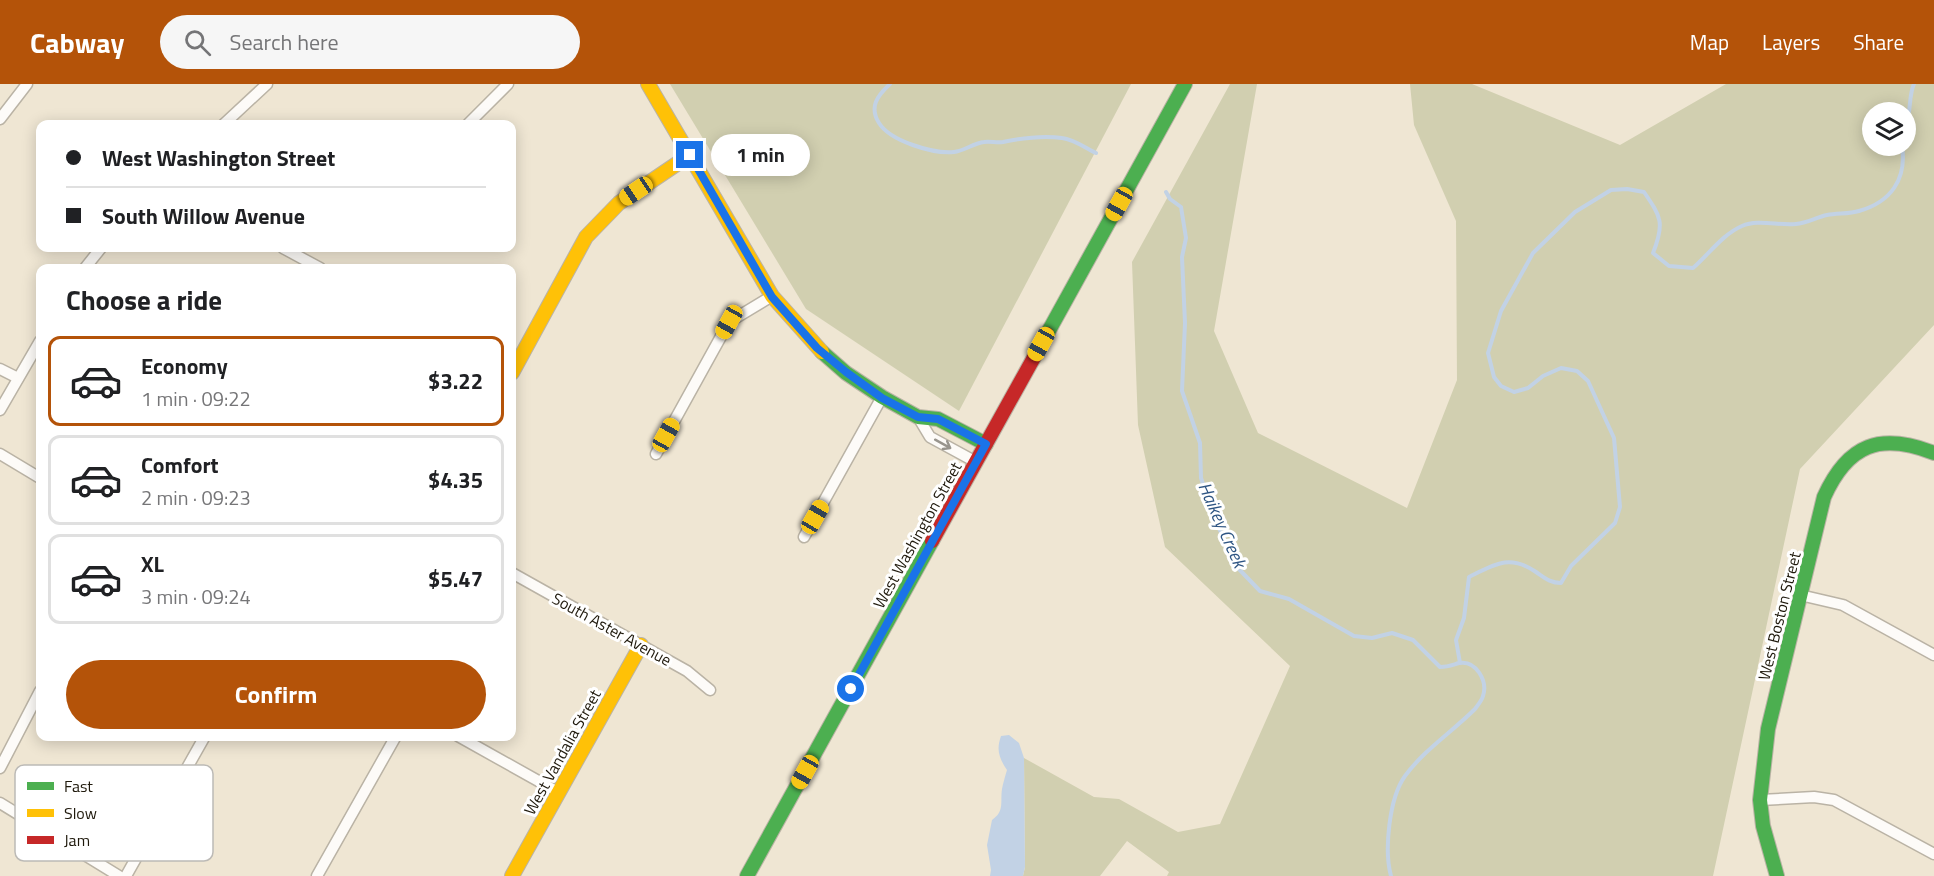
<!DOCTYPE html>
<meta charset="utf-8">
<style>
:root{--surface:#fff;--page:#f6f6f6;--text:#202124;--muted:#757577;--line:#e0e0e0;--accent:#b45309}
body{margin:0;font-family:"Titillium Web",sans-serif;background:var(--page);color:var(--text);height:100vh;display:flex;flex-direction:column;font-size:22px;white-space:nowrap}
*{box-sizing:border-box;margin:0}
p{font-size:20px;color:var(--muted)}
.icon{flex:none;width:33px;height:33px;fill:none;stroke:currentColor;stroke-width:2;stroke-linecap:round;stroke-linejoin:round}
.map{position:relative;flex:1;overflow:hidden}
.panel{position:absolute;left:36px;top:180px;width:480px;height:477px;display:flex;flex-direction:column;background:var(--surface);border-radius:12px;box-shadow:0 3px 15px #0003}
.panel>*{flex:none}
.guide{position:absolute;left:36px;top:36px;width:480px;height:132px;border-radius:12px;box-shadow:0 3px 15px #0003;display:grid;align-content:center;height:132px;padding:0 30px;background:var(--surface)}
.fabs{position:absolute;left:1862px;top:18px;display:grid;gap:12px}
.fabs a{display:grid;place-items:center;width:54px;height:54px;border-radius:50%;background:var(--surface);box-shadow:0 3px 15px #0003;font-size:30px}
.end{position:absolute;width:27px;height:27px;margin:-14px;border:8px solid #1a73e8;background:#fff;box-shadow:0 0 0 3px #fff}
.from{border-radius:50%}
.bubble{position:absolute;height:42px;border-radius:21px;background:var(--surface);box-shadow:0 3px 15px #0003;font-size:20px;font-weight:700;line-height:42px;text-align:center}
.car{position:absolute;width:18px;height:36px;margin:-18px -9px;border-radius:8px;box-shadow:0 0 4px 2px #0007;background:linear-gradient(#f5c518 24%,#345 0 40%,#f5c518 0 76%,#345 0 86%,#f5c518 0)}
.guide b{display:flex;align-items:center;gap:21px;height:57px;font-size:22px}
.guide b+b{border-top:2px solid var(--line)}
.guide i{width:15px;height:15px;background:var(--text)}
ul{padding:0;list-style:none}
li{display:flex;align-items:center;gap:18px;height:90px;margin:0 12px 9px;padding:0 18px;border:3px solid var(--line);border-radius:12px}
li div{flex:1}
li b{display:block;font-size:22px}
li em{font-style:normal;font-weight:700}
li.on{border-color:var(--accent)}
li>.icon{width:54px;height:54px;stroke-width:1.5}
h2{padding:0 30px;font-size:27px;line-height:72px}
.cta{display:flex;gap:12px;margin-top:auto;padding:12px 30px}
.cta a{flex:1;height:69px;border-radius:36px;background:var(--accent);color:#fff;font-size:24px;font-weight:700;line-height:69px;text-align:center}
header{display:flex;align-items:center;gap:36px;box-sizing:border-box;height:84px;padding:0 30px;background:var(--accent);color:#fff}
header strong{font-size:28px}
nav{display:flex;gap:33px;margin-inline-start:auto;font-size:21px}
.search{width:420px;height:54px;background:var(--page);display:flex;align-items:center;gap:15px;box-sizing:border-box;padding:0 21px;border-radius:33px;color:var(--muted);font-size:22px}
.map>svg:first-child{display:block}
.green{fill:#d1cfb0;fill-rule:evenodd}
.water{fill:#c2d2e5}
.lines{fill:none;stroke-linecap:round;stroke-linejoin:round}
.stream{stroke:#c2d2e5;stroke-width:4}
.street-casing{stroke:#bab3a5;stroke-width:13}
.fast-casing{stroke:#bab3a5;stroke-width:16}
.slow-casing{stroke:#bab3a5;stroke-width:16}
.jam-casing{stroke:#bab3a5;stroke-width:16}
.street{stroke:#fdfbf8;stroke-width:10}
.fast{stroke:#4caf50;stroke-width:14}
.slow{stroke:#ffc107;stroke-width:14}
.jam{stroke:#c62828;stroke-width:14}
.oneway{stroke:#99958e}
.route{stroke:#1a73e8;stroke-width:8}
.labels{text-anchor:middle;stroke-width:6;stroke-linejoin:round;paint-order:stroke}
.street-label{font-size:16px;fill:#1f190c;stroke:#fff}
.water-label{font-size:18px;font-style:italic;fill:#2e5583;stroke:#fff}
.key{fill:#fff;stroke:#bcbab6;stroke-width:1.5}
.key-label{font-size:16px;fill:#1f190c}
</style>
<header>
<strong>Cabway</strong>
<div class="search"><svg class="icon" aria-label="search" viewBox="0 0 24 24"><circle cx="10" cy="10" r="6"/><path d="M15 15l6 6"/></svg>Search here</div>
<nav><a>Map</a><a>Layers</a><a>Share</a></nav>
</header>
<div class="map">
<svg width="1934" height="792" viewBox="0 0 1934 792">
<rect width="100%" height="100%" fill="#efe6d3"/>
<g class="green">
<path d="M 670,0 L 1131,0 L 959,327 L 806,225 Z"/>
<path d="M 1230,0 L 1257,0 L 1214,247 L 1258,349 L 1407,424 L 1457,296 L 1456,137 L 1414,41 L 1410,0 L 1472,0 L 1620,61 L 1726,0 L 1934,0 L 1934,241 L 1800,385 L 1713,792 L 1167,792 L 1169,788 L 1127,757 L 1100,792 L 1023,792 L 1025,783 L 1024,674 L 1094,713 L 1119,715 L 1178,748 L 1220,740 L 1290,582 L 1165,463 L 1138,341 L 1132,178 ZM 1872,28 L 1905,28 L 1905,62 L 1872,62 Z"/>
</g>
<path class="water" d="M 1009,651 L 1019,659 L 1024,674 L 1025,783 L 1023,792 L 990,792 L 991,786 L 987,761 L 992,736 C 1005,727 1000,718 1002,705 C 1003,699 1005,693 1007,686 C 999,674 996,666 1001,652 Z"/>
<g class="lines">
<g class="stream">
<path d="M 890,0 C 877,12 869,23 879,39 C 890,57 933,70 954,68 C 964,67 974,59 984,58 C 990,57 997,59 1003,58 C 1022,54 1042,51 1062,54 C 1073,55 1086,64 1096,69"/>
<path d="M 1905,41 C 1912,28 1908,13 1914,0"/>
<path d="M 1166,108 L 1170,115 L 1181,123 L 1186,154 L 1182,173 L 1185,239 L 1182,307 L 1200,359 L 1201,394 L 1214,433 L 1236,482 L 1260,507 L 1289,515 L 1354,552 L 1372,554 L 1392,549 L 1413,556 L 1440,583 C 1448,583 1452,581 1459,579 C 1476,576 1488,597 1483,612 C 1482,616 1478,621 1475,625 C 1453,647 1424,666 1405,692 C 1389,714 1384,767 1391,792"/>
<path d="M 1460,579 L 1456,556 L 1464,534 L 1469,493 C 1495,480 1510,470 1536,488 C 1545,494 1550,499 1561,499 L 1571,482 L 1615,439 L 1620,423 L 1614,354 L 1588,297 L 1577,287 L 1561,284 L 1543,292 L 1528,304 L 1514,308 L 1501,302 L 1494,293 L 1488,269 L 1501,227 L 1533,169 L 1575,128 L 1611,106 L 1627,105 L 1644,108 C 1661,133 1665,139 1653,169 L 1669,182 L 1693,184 C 1708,171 1723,150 1742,142 C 1758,135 1779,142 1796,140 C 1807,139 1817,133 1827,131 C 1838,129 1849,130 1859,127 C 1891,118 1907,95 1902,62"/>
</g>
<g class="street-casing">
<g id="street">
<path d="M 0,35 L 27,0"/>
<path d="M 224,40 L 267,0"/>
<path d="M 468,40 L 508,0"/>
<path d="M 283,164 L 320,184"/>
<path d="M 85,184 L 101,164"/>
<path d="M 0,285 L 18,294"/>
<path d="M 0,326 L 40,257"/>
<path d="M 918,333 L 930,353 L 976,378"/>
<path d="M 0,370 L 40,394"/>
<path d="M 656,370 L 729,238 L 772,212"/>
<path d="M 804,453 L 882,313"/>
<path d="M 512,489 L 687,587 L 710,606"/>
<path d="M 1800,511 L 1843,521 L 1934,571"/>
<path d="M 458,652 L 558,708"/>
<path d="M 0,684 L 40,607"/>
<path d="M 1760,716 L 1814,713 L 1834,716 L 1934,770"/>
<path d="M 0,719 L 119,792"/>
<path d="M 126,792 L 205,652"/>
<path d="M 317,792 L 396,652"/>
</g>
</g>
<g class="fast-casing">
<g id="fast">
<path d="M 1047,250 L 1185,0"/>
<path d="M 822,268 L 846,289 L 882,313 L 918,333 L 938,335 L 986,360"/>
<path d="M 747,792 L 932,457"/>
<path d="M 1777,792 L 1763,742 L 1760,716 L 1768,645 L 1824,413 C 1848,360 1880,348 1934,369"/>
</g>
</g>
<g class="slow-casing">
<g id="slow">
<path d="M 648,0 L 772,212 L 822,268"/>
<path d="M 512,289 L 586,153 L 619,119 L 690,71"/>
<path d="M 512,792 L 641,561"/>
</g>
</g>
<g class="jam-casing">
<path id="jam" d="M 932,457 L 1047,250"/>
</g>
<use href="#street" class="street"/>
<use href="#fast" class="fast"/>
<use href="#slow" class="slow"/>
<use href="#jam" class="jam"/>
</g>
<defs><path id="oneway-shaft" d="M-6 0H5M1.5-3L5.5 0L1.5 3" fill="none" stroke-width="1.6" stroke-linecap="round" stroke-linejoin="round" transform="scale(1.5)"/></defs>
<use class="oneway" href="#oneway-shaft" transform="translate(943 360) rotate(29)"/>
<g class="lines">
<path class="route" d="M 690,71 L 772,213 L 817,264 L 846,288 L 882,314 L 918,333 L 938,335 L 986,360 L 851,605"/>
</g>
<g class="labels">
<g class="street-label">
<text transform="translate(917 451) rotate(-61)" y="6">West Washington Street</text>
<text transform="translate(1779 532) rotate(-76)" y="6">West Boston Street</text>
<text transform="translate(612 545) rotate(29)" y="6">South Aster Avenue</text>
<text transform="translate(562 668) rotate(-61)" y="6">West Vandalia Street</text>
</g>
<g class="water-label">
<text transform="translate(1222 441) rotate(66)" y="6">Haikey Creek</text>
</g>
</g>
<rect x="15" y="681" width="198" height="96" rx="9" class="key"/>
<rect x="27" y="698" width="27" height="8" fill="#4caf50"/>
<rect x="27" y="725" width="27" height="8" fill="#ffc107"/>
<rect x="27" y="752" width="27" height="8" fill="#c62828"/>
<g class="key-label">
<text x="64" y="708">Fast</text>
<text x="64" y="735">Slow</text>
<text x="64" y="762">Jam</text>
</g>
</svg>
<div class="fabs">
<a><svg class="icon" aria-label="layers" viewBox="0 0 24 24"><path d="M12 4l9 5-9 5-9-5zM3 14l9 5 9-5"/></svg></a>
</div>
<i class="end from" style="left:851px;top:605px"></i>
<i class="end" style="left:690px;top:71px"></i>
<div class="bubble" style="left:711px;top:50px;width:99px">1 min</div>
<i class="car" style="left:636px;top:107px;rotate:236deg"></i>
<i class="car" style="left:1119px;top:120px;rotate:209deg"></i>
<i class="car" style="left:729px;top:238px;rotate:209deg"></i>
<i class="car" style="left:1041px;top:260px;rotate:209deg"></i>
<i class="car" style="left:666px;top:351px;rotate:29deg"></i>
<i class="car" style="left:815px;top:433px;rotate:30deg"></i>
<i class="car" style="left:805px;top:688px;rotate:209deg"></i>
<div class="guide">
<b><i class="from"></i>West Washington Street</b>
<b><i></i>South Willow Avenue</b>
</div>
<section class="panel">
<h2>Choose a ride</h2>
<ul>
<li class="on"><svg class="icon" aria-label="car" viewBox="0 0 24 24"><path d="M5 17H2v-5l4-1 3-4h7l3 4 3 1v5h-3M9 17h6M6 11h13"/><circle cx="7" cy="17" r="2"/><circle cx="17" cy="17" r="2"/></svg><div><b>Economy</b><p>1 min · 09:22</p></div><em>$3.22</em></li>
<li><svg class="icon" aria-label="car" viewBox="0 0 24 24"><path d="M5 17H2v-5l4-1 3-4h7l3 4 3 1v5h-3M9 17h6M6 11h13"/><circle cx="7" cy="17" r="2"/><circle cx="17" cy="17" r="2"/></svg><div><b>Comfort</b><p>2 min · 09:23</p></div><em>$4.35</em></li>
<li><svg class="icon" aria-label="car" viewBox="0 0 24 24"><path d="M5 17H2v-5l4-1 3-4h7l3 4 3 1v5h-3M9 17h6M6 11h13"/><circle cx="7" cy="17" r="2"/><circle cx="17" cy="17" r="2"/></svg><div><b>XL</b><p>3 min · 09:24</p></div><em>$5.47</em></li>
</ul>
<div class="cta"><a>Confirm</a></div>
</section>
</div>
